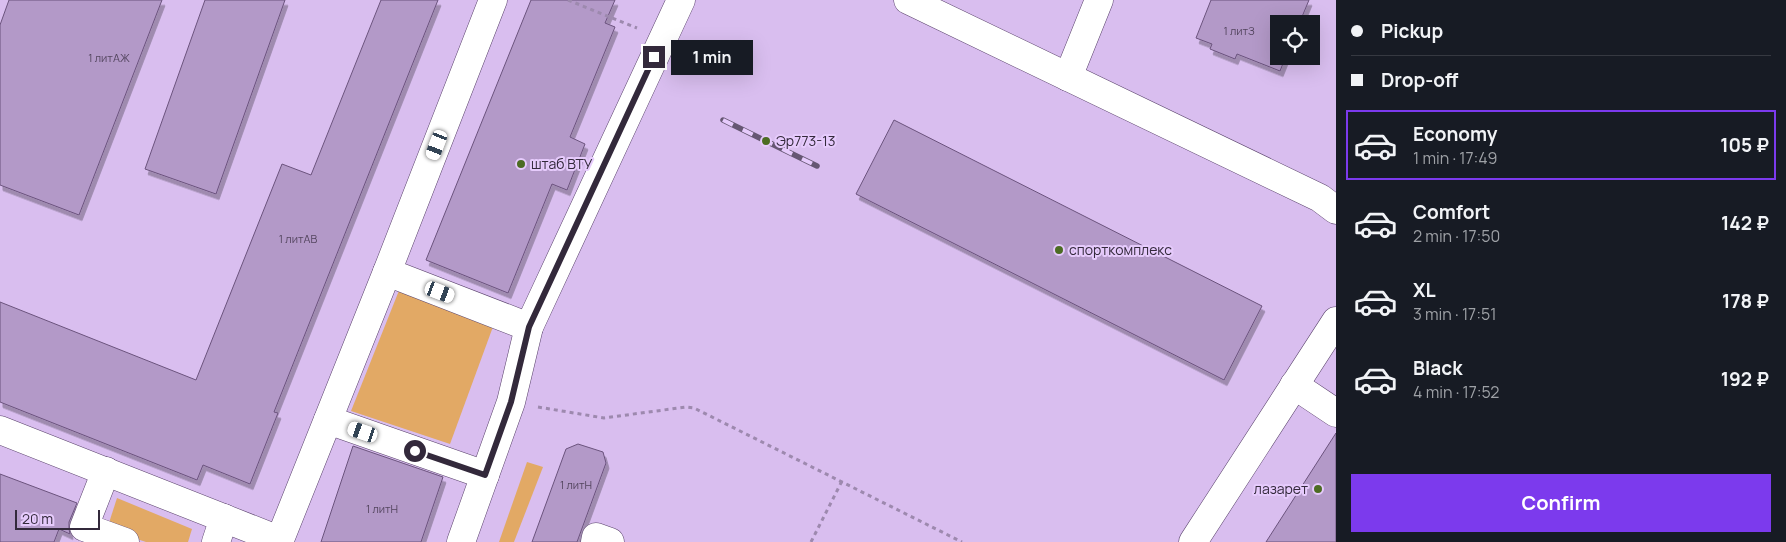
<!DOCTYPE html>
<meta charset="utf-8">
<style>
:root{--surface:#171b24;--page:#242831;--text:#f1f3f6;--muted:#9ea1a6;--line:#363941;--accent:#7c3aed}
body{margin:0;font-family:Manrope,sans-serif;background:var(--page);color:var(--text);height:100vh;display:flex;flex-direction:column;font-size:19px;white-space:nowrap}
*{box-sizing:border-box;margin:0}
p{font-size:16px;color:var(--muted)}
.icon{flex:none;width:28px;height:28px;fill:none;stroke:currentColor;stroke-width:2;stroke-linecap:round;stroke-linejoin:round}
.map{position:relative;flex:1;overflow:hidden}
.panel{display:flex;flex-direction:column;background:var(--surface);width:450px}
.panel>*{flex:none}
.top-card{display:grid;align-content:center;height:110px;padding:0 15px;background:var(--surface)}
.tools{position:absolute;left:1270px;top:15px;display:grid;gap:10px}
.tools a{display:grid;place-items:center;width:50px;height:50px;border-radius:0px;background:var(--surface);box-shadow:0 5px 20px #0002;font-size:25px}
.scale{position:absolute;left:15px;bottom:12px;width:85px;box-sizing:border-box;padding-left:5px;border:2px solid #33293b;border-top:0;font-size:14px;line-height:18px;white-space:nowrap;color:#33293b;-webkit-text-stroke:4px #e6cbfc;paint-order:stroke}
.end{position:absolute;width:22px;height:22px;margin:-11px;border:6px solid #33293b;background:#fff;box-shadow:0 0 0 2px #fff}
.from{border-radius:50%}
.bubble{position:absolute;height:35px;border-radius:0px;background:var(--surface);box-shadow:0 5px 20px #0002;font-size:16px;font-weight:700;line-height:35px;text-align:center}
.car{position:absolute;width:15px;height:30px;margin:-15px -8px;border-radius:6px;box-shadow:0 0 4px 1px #0007;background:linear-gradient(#fff 24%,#345 0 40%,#fff 0 76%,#345 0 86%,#fff 0)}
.top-card b{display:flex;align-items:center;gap:18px;height:48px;font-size:19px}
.top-card b+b{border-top:1px solid var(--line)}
.top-card i{width:12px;height:12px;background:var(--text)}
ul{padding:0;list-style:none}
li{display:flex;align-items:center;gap:15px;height:70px;margin:0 10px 8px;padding:0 5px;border:2px solid transparent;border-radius:0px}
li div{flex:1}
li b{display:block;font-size:19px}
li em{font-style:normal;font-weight:700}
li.on{border-color:var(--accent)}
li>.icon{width:45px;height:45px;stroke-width:1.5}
.primary-button{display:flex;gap:10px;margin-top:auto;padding:10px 15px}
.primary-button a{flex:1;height:58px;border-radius:0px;background:var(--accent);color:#fff;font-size:20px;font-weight:700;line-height:58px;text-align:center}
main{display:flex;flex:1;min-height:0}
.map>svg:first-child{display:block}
.green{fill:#e2a965}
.building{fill:#b399c8;stroke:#6b537d;filter:url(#shadow)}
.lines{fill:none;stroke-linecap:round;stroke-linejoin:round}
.minor-casing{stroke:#5a436c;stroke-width:29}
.path{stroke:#9d89ae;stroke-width:3;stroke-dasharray:4 4;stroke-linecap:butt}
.minor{stroke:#fff;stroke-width:28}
.rail-casing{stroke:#665773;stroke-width:5.5}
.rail{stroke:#e6cbfc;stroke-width:4;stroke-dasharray:11;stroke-linecap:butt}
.route{stroke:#33293b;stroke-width:6}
.poi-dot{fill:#4c6c23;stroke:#e6cbfc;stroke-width:2}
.labels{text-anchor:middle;stroke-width:4;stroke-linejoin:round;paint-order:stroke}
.number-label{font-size:11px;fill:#53455e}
.poi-label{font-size:14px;fill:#33293b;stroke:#e6cbfc;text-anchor:start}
</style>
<main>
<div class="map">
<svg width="1336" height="542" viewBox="0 0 1336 542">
<defs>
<filter id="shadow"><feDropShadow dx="3" dy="5.5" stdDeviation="0" flood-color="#0004"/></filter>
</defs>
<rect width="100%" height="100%" fill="#d9beef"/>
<g class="green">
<path d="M 400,288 L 494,324 L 450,444 L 351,411 Z"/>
<path d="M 527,462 L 543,467 L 514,542 L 499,542 Z"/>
<path d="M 117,498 L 192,529 L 188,542 L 146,542 L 107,529 Z"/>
</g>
<g class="building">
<path d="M 9,0 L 162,0 L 79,215 L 0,185 L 0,25 Z"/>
<path d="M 205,0 L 285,0 L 216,194 L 145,169 Z"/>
<path d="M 381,0 L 438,0 L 274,412 L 278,413 L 250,484 L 203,465 L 197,480 L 0,402 L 0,302 L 196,380 L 282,164 L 311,175 Z"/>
<path d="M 531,0 L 615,0 L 605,23 L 615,27 L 570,137 L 585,144 L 567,190 L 552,184 L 508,293 L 426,260 Z"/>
<path d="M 1211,0 L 1309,0 L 1299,24 L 1279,24 L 1279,56 L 1286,56 L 1280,71 L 1237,54 L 1235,59 L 1210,49 L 1212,44 L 1196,38 Z"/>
<path d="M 894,120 L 1262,306 L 1224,380 L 856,194 Z"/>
<path d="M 1336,433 L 1336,542 L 1266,542 Z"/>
<path d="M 578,444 L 603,452 L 606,463 L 577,542 L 532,542 L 566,449 Z"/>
<path d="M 353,446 L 443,477 L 421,542 L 321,542 Z"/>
<path d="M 0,474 L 77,503 L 69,522 L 69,529 L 70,534 L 59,529 L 54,542 L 0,542 Z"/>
</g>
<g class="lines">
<g class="minor-casing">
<g id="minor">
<path d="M 908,0 L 1320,198 L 1336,210"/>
<path d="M 1068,77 L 1099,0"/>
<path d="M 387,272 L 529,327"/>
<path d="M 1294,385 L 1336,413"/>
<path d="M 328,420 L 485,475"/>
<path d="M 0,430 L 279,540"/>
<path d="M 106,471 L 84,527 L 125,542"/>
<path d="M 216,542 L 224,518"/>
<path d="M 279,542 L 387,272 L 493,0"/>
<path d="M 461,542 L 511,402 L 529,327 L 681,0"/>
<path d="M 595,542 L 596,537 L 610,542"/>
<path d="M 1193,542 L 1336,321"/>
</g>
</g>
<g class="path">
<path d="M 568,0 L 637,28"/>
<path d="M 538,407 L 604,418 L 686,407 L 694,408 L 962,542"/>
<path d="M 811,542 L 842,481"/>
</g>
<use href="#minor" class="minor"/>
<g class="rail-casing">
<path id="rail" d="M 723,120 L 817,166"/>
</g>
<use href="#rail" class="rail"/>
</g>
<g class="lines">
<path class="route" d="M 415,451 L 485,475 L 511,402 L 529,327 L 654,57"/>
</g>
<g class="poi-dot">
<circle cx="766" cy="141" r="5"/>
<circle cx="521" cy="164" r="5"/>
<circle cx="1059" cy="250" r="5"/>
<circle cx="1318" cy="489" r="5"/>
</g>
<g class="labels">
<g class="number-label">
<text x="1239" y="35">1 литЗ</text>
<text x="109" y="62">1 литАЖ</text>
<text x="298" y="243">1 литАВ</text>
<text x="576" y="489">1 литН</text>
<text x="382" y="513">1 литН</text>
</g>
<g class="poi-label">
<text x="776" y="146">Эр773-13</text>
<text x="531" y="169">штаб ВТУ</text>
<text x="1069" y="255">спорткомплекс</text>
<text x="1308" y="494" text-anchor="end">лазарет</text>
</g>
</g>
</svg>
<div class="tools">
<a><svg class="icon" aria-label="locate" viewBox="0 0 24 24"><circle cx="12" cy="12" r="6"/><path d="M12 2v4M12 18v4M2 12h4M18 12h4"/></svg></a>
</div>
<div class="scale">20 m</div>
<i class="end from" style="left:415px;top:451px"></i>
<i class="end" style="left:654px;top:57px"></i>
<div class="bubble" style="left:671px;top:40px;width:82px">1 min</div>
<i class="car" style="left:437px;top:145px;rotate:201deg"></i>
<i class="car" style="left:440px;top:292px;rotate:111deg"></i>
<i class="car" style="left:363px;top:432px;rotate:289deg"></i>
</div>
<section class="panel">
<div class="top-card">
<b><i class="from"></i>Pickup</b>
<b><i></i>Drop-off</b>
</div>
<ul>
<li class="on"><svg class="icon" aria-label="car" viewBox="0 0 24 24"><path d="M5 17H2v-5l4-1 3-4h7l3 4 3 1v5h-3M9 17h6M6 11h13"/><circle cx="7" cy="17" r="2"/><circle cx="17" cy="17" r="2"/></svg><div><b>Economy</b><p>1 min · 17:49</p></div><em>105 ₽</em></li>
<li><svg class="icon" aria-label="car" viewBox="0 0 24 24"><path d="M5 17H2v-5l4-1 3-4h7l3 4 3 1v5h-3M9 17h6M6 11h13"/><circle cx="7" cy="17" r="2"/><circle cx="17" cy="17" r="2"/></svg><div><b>Comfort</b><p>2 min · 17:50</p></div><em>142 ₽</em></li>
<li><svg class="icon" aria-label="car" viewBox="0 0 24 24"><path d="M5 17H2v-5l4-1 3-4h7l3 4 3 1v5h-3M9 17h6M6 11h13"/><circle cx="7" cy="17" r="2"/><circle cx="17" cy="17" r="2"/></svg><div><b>XL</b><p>3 min · 17:51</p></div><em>178 ₽</em></li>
<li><svg class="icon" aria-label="car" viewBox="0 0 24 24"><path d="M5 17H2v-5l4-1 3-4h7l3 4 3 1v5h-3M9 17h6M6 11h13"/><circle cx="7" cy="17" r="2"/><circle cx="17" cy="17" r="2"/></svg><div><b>Black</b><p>4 min · 17:52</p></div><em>192 ₽</em></li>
</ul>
<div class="primary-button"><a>Confirm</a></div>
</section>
</main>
